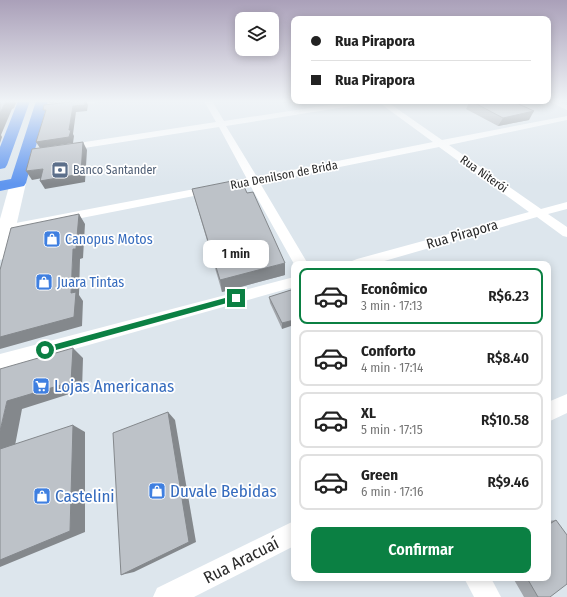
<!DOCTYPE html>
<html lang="pt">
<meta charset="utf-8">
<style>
:root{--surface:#fff;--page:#f6f6f6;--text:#222;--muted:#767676;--line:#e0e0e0;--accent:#0b8043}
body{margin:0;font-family:"Fira Sans Condensed",sans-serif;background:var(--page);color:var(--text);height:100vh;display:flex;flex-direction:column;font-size:15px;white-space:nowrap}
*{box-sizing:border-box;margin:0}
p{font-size:13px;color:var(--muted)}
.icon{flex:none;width:22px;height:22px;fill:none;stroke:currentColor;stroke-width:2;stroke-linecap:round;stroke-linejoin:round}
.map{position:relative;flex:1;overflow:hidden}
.sheet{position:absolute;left:291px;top:261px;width:260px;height:320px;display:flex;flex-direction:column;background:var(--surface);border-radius:8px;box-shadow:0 2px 10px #0003}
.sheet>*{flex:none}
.top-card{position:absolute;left:291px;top:16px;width:260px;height:88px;border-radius:8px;box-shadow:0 2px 10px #0003;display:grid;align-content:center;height:88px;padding:0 20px;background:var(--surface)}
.controls{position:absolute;left:235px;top:12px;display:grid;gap:8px}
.controls a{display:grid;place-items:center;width:44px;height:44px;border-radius:8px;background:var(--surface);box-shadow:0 2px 10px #0003;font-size:20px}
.end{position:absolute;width:18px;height:18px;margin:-9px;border:5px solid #0b8043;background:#fff;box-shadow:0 0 0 2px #fff}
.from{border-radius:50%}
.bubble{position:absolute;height:28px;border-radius:8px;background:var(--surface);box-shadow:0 2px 10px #0003;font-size:13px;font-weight:600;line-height:28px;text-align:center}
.top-card b{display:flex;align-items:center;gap:14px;height:38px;font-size:15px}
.top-card b+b{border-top:1px solid var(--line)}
.top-card i{width:10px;height:10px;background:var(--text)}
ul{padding:7px 0 0;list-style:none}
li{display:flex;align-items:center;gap:12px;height:56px;margin:0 8px 6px;padding:0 12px;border:2px solid var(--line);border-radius:8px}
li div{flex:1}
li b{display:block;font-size:15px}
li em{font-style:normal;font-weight:600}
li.current{border-color:var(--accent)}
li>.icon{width:36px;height:36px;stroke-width:1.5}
.cta{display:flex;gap:8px;margin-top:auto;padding:8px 20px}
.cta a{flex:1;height:46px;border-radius:8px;background:var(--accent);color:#fff;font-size:16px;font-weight:600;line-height:46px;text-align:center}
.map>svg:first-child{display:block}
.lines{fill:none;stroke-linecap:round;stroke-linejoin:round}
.street{fill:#fff;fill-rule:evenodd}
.secondary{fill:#fff;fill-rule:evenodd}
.primary{fill:#6096ef;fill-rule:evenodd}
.wall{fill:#a3a7ac}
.shaded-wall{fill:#84888c}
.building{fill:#bdc2c8;stroke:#84888c}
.route{fill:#0b8043}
.labels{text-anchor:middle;stroke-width:3.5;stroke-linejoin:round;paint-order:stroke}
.far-service-label{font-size:12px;fill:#4e5e75;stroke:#fff;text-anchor:start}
.far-street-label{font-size:12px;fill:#2b2b2b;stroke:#fff}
.street-label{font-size:14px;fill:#2b2b2b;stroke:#fff}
.shop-label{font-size:14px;fill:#366cbe;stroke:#fff;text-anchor:start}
.near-shop-label{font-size:17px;fill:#366cbe;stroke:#fff;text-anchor:start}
.near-street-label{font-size:17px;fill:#2b2b2b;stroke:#fff}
</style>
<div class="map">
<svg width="567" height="597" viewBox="0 0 567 597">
<rect width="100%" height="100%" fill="#dde6ed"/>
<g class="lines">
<g class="street">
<path d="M 79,101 L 99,101 L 95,103 L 66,107 L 62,105 L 66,103 Z"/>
<path d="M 204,101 L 212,101 L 224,121 L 355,101 L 374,101 L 370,103 L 226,126 L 257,177 L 433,142 L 377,101 L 386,101 L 442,140 L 567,116 L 567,120 L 449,145 L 541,209 L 567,202 L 567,209 L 548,214 L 567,227 L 567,237 L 563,236 L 537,217 L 374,264 L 350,264 L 352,261 L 357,259 L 529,212 L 439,147 L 260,183 L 308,264 L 294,264 L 250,185 L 0,234 L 0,226 L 247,179 L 219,127 L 65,151 L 60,148 L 65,145 L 216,122 Z"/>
<path d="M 548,101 L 558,101 L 567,105 L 567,110 Z"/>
<path d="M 294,277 L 294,287 L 0,370 L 0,354 Z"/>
<path d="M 567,394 L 567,413 L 548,422 L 548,402 Z"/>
<path d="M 294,521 L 294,546 L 194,597 L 153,597 L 157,588 Z"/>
<path d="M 464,578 L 491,578 L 501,597 L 474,597 Z"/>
</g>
<path class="secondary" d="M 18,178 L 24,180 L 26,183 L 10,253 L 7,258 L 0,260 L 0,219 L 10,183 L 12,180 Z"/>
<g class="primary">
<path d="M 18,101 L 30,101 L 7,165 L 5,168 L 0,169 L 0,147 Z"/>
<path d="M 36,101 L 48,101 L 26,183 L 24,186 L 0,191 L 0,181 L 11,179 Z"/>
</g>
</g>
<g class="wall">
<path d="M 470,101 L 512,101 L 529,120 L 498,126 L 466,109 Z"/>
<path d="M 192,189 L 285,275 L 222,292 Z"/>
<path d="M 294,289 L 282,329 L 270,303 L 269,297 Z"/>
<path d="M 556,520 L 550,597 L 524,597 L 513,578 L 548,578 L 548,521 Z"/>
</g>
<g class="shaded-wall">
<path d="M 6,101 L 17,101 L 14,108 L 12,109 L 1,135 L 2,137 L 0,143 L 0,113 Z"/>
<path d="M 48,101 L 74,101 L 49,103 Z"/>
<path d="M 86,101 L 88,105 L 87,111 L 76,112 L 73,134 L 74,136 L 73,143 L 40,148 L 36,142 L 69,130 L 73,106 Z"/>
<path d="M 534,111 L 529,120 L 498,126 L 503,118 Z"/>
<path d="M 83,142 L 87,150 L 85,182 L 45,189 L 40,181 Z"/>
<path d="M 43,169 L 48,177 L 32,180 L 26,171 Z"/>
<path d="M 79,214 L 85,224 L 83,258 L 80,259 L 79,295 L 83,301 L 82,326 L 0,349 L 0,337 L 71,293 L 73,249 Z"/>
<path d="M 285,263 L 285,275 L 222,292 L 220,280 Z"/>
<path d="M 294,320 L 294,325 L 282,329 L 282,323 Z"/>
<path d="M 73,348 L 83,358 L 82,390 L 22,409 L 13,456 L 0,452 L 0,431 L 7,401 Z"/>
<path d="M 168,412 L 175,420 L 196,542 L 134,572 L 121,575 Z"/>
<path d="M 73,425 L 85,432 L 85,532 L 0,567 L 0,560 Z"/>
</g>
<g class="building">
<path d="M 0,101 L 6,101 L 0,113 Z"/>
<path d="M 77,101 L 85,101 L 85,105 L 73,106 L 69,130 L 71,130 L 69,137 L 36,142 L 46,110 L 43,110 L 44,105 Z"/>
<path d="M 471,101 L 512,101 L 534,111 L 503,118 Z"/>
<path d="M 83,142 L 81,174 L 40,181 L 43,169 L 26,171 L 32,149 Z"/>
<path d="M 237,180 L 242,182 L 247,193 L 253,192 L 285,263 L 220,280 L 192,189 Z"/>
<path d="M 79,214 L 76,249 L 73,249 L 71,293 L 76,292 L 74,317 L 0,337 L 0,270 L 11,228 Z"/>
<path d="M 374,262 L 376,264 L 366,264 Z"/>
<path d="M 294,289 L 294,320 L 282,323 L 269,297 Z"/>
<path d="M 73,348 L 71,382 L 7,401 L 0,431 L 0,369 Z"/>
<path d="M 168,412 L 189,542 L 121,575 L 113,433 Z"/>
<path d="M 73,425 L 70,531 L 0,560 L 0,449 Z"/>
<path d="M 556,520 L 567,535 L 567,584 L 550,597 L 538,597 L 527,578 L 548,578 L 548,525 Z"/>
</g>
<linearGradient id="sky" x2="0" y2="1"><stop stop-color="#aaa0b9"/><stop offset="0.55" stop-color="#f0f4f7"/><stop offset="1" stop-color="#f0f4f7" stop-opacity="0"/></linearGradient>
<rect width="567" height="184" fill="url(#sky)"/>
<path class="route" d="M 236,295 L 239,298 L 238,300 L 45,353 L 42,350 L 45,347 Z"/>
<defs>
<g id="bank-square" transform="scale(0.9)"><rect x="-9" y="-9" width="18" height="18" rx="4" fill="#5c6f8a" stroke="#fff"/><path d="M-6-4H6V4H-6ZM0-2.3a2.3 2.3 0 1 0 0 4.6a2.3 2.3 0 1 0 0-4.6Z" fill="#fff"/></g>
<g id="shop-square" transform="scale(0.9)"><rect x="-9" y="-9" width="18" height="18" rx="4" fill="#3f7fe0" stroke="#fff"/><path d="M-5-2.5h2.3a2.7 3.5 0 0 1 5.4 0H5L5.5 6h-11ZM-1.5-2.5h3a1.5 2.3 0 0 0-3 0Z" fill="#fff"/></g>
<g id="supermarket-square" transform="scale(0.9)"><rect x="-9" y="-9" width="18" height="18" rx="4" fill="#3f7fe0" stroke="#fff"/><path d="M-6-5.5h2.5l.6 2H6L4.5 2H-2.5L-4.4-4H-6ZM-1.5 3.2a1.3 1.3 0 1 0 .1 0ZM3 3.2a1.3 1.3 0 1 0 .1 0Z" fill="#fff"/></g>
</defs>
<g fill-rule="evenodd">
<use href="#bank-square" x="60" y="170"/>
<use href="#shop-square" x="52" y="239"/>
<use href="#shop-square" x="44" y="282"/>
<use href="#supermarket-square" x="41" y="386"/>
<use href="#shop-square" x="157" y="491"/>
<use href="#shop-square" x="42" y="496"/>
</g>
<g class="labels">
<g class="far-service-label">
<text x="73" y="174">Banco Santander</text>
</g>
<g class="far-street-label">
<text transform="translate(484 174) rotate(35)" y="4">Rua Niterói</text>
<text transform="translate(284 175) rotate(-11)" y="4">Rua Denilson de Brida</text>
</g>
<g class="street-label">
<text transform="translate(462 234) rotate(-16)" y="5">Rua Pirapora</text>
</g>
<g class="shop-label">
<text x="65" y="244">Canopus Motos</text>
<text x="57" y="287">Juara Tintas</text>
</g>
<g class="near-shop-label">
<text x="54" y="392">Lojas Americanas</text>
<text x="170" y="497">Duvale Bebidas</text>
<text x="55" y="502">Castelini</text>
</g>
<g class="near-street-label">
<text transform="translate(241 560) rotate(-27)" y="6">Rua Aracuaí</text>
</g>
</g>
</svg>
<div class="controls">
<a><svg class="icon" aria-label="layers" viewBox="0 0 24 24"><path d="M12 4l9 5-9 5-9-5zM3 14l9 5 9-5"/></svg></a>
</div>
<i class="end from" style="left:45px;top:350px"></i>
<i class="end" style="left:236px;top:298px"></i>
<div class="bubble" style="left:203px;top:240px;width:66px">1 min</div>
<div class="top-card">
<b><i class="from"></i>Rua Pirapora</b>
<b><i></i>Rua Pirapora</b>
</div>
<section class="sheet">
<ul>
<li class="current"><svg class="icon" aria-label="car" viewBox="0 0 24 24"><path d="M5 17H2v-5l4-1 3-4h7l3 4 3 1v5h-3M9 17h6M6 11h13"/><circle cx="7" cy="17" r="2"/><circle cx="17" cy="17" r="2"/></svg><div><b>Econômico</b><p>3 min · 17:13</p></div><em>R$6.23</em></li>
<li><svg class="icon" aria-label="car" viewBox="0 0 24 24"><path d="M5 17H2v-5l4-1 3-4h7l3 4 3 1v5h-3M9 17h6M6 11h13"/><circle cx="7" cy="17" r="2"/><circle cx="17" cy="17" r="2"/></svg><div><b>Conforto</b><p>4 min · 17:14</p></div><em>R$8.40</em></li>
<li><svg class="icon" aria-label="car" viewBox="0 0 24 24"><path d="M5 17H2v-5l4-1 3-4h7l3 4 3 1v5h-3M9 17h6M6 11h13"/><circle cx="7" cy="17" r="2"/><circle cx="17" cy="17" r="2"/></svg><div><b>XL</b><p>5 min · 17:15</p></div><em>R$10.58</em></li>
<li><svg class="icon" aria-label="car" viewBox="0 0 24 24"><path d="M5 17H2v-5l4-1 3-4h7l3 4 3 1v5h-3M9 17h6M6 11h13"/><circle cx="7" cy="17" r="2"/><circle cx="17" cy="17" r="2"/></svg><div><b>Green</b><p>6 min · 17:16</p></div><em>R$9.46</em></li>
</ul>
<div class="cta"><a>Confirmar</a></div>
</section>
</div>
